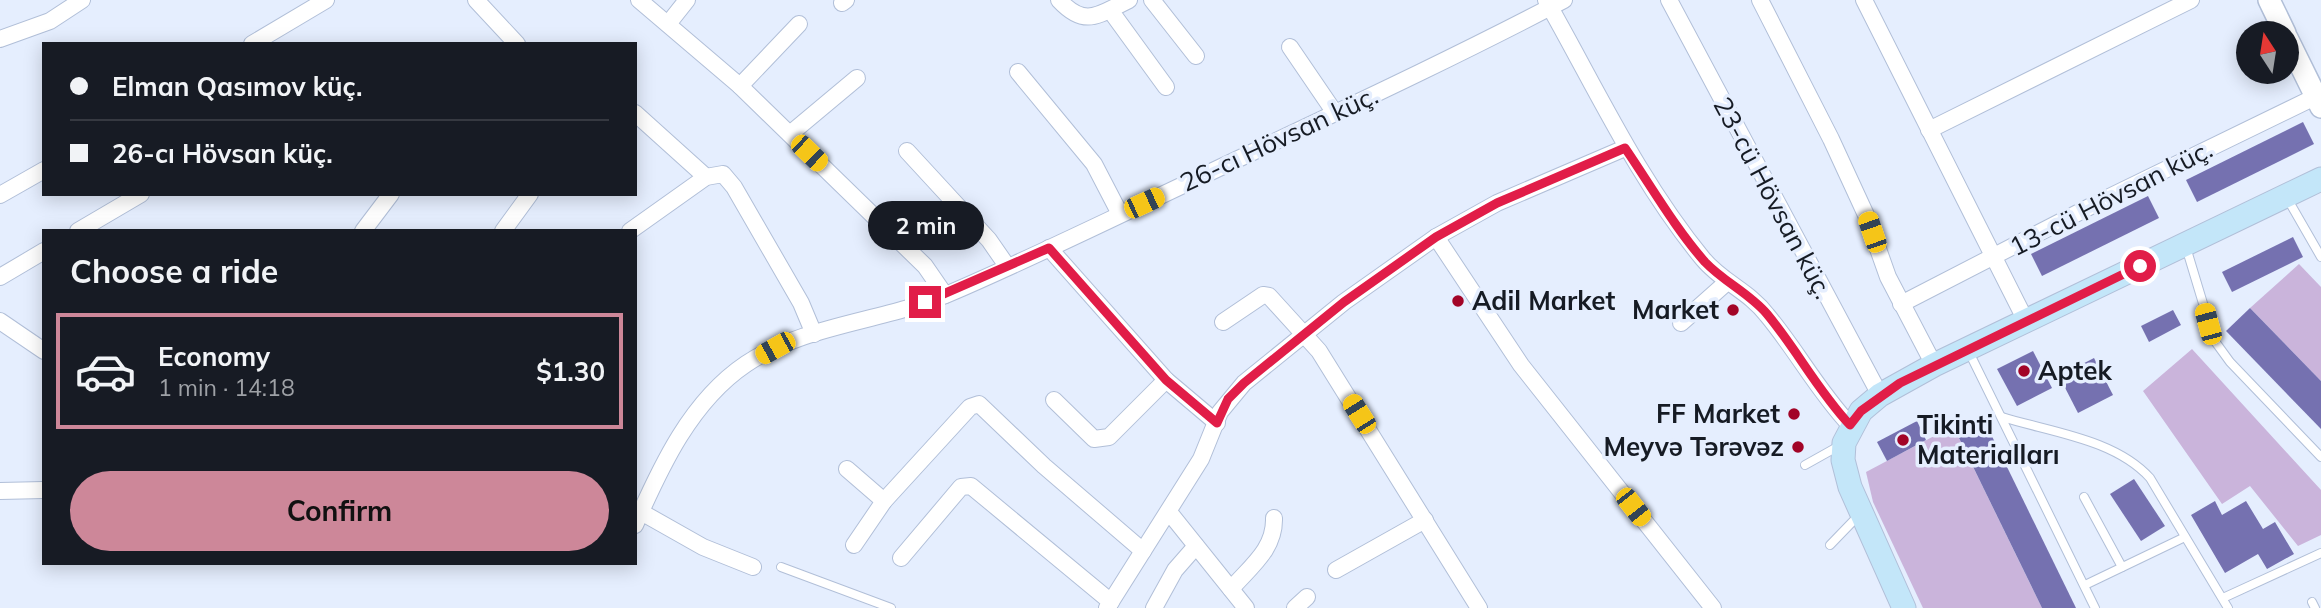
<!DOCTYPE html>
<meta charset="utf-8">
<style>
:root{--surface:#171b24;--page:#242831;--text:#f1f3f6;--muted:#9ea1a6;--line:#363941;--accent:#cd8799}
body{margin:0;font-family:Mulish,sans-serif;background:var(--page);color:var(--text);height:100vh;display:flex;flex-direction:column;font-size:26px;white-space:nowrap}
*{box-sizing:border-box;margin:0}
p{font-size:23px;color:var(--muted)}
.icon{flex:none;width:38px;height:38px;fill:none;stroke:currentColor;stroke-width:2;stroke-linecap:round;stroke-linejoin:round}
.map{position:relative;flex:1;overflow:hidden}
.drawer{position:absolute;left:42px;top:229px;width:595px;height:336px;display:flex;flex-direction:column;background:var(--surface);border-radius:0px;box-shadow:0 4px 18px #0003}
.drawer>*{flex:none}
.top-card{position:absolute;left:42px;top:42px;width:595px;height:154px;border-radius:0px;box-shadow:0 4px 18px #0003;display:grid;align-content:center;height:154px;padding:0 28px;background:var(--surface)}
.needle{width:46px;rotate:348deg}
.fabs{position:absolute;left:2236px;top:21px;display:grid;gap:14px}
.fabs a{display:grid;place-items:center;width:63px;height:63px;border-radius:50%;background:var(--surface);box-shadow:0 4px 18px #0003;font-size:35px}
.end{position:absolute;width:32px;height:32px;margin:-16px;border:9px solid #e11d48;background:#fff;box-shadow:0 0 0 4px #fff}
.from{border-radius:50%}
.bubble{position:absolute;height:49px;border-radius:24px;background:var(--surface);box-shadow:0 4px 18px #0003;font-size:23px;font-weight:700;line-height:49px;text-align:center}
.car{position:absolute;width:21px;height:42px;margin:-21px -10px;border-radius:9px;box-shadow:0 0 5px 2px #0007;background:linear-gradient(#f5c518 24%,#345 0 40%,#f5c518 0 76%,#345 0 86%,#f5c518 0)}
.top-card b{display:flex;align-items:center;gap:24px;height:66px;font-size:26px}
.top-card b+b{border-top:2px solid var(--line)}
.top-card i{width:18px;height:18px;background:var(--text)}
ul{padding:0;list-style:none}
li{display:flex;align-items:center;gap:21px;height:116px;margin:0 14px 10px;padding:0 14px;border:4px solid var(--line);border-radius:0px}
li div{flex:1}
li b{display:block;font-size:26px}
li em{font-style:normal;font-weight:700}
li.current{border-color:var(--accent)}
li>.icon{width:63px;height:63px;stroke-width:1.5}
h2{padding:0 28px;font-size:32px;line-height:84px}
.action{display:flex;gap:14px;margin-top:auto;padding:14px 28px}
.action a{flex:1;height:80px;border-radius:42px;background:var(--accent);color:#111;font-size:28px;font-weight:700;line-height:80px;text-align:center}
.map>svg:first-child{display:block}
.green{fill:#cab4db}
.building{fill:#7571b0}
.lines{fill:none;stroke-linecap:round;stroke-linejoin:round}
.service-casing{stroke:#b1bfd8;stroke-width:10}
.minor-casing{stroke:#b1bfd8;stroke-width:18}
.tertiary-casing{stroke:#b1bfd8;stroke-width:24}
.secondary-casing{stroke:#b1bfd8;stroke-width:25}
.service{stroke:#fff;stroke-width:8}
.minor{stroke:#fff;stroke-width:16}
.tertiary{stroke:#fff;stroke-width:21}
.secondary{stroke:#c3e6f9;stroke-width:23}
.route{stroke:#e11d48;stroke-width:9}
.poi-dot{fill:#a20427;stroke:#e5eefe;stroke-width:2.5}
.labels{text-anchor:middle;stroke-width:7;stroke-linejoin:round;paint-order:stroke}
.street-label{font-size:26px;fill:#161b24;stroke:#e5eefe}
.poi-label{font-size:26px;font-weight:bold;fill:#161b24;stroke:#e5eefe;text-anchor:start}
</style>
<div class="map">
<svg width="2321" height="608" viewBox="0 0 2321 608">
<rect width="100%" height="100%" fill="#e5eefe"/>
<g class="green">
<path d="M 2299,264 L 2321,287 L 2321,381 L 2250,308 Z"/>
<path d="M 2192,349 L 2321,490 L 2321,535 L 2298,546 L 2250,486 L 2222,504 L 2143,391 Z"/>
<path d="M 1953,426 L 2042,608 L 1923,608 L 1873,502 L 1866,472 Z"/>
</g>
<g class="building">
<path d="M 2303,122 L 2314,144 L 2197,202 L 2186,180 Z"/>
<path d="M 2148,196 L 2159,218 L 2042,276 L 2031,254 Z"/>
<path d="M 2293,237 L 2303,257 L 2232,292 L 2222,272 Z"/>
<path d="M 2250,308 L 2321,381 L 2321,429 L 2226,331 Z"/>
<path d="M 2173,310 L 2181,325 L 2149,342 L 2141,326 Z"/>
<path d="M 2033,351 L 2052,388 L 2017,406 L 1997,369 Z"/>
<path d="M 2094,358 L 2113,395 L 2078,413 L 2059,376 Z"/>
<path d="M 1917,421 L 1926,440 L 1887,461 L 1877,442 Z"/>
<path d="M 1986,424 L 2076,608 L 2042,608 L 1959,438 Z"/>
<path d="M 2134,479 L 2165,526 L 2141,541 L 2110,494 Z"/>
<path d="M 2215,501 L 2222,515 L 2246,501 L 2263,529 L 2275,522 L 2294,554 L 2267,569 L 2258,554 L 2225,573 L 2191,515 Z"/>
</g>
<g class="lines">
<g class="service-casing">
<g id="service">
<path d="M 2287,198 L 2321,257"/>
<path d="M 2186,247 L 2214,340 L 2230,362 L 2321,457"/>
<path d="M 1968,350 L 2095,608"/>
<path d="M 2002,417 C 2050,432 2115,439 2150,478 L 2228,608"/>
<path d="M 1805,465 L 1839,446"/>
<path d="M 2084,497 L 2122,567"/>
<path d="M 1830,545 L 1859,515"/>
<path d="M 781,567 L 891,608"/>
<path d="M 2085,585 L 2185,537"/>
<path d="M 2223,598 L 2321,553"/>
<path d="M 2312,602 L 2315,608"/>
</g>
</g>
<g class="minor-casing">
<g id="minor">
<path d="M 476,0 L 517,44"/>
<path d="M 639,0 L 740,86 L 925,266 L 945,295"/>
<path d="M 1059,0 C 1086,29 1099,14 1129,0"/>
<path d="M 1152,0 L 1196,56"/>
<path d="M 1546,0 C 1596,88 1638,180 1703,259 C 1722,282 1750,292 1767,315 C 1797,351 1818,391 1850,425"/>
<path d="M 1669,0 L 1880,395"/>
<path d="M 1760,0 L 1831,139 L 1866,215 L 1888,277 L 1934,365"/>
<path d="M 1864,0 L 2026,321"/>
<path d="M 842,3 L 846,0"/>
<path d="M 1110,10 L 1166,87"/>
<path d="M 668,24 L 687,0"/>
<path d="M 0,39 L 50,21 L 82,0"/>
<path d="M 252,44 L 326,0"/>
<path d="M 1290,47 L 1335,113"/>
<path d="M 1018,72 L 1094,164 L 1120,214"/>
<path d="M 740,86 L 799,24"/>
<path d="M 635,113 L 706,177"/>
<path d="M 1929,130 L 2191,0"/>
<path d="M 790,134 L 857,78"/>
<path d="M 907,151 L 989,240 L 1007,266"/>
<path d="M 0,195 L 44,170"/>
<path d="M 78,231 L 141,194"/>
<path d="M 363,231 L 391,194"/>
<path d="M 503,231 L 530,194"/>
<path d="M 630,231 L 706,177 L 723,174 L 734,187 L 801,303 L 814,334"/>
<path d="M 1436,237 L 1521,365 L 1713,608"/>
<path d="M 1049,248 L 1166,380 L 1217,423"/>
<path d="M 0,277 L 44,251"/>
<path d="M 1901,304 L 2097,203 L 2321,94"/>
<path d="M 0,321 L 44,351"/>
<path d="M 1223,322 L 1263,295 L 1269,296 L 1319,351 L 1479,608"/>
<path d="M 1681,323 L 1726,283"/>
<path d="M 1054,400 L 1094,439 L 1109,437 L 1166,380"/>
<path d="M 847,469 L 884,501"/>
<path d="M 0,491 L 44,490"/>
<path d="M 641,512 L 703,547 L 753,567"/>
<path d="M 1169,512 L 1246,608"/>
<path d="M 635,525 C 661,466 691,401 746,364 C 806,324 882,322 948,294 C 1032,258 1115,217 1198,178 C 1320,120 1444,63 1564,0"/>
<path d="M 854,545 L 884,501 L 970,407 L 979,404 L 1044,466 L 1143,551"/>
<path d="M 901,558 L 961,487 L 971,486 L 1111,602"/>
<path d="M 1336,570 L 1425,520"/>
<path d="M 1231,589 C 1251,566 1275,549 1274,518"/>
<path d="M 1107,608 L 1201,459 L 1220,412 L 1244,383 L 1344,302 L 1436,237 L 1497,203 L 1625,148"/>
<path d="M 1154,608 L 1175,570 L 1196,546"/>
<path d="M 1295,608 L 1307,597"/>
</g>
</g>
<g class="tertiary-casing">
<g id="tertiary">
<path d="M 2269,0 L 2285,33"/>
<path d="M 2287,38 L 2321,107"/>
</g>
</g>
<g class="secondary-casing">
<path id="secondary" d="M 1904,608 L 1850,487 L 1843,460 L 1844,443 L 1861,411 L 1880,395 L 1934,365 L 2321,179"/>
</g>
<use href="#service" class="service"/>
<use href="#minor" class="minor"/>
<use href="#tertiary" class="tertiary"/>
<use href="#secondary" class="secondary"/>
</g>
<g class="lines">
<path class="route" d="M 925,302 L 1049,248 L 1166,380 L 1217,423 L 1228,399 L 1244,383 L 1344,302 L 1436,237 L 1497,203 L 1625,148 C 1651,186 1675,228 1705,262 C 1724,282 1749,293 1767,314 C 1797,350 1818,391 1850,425 L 1861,411 L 1900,383 L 2140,266"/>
</g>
<g class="poi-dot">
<circle cx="1458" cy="301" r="7"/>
<circle cx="1733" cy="310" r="7"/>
<circle cx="2024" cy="371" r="7"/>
<circle cx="1794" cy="414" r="7"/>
<circle cx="1903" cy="440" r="7"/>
<circle cx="1798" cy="447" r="7"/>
</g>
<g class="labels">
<g class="street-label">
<text transform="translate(1279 139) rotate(-25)" y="9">26-cı Hövsan küç.</text>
<text transform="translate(1773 198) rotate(62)" y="9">23-cü Hövsan küç.</text>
<text transform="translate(2111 198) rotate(-27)" y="9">13-cü Hövsan küç.</text>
</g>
<g class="poi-label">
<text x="1472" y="310">Adil Market</text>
<text x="1719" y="319" text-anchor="end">Market</text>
<text x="2038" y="380">Aptek</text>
<text x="1780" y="423" text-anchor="end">FF Market</text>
<text x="1917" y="434">Tikinti<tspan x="1917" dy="30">Materialları</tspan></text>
<text x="1784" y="456" text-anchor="end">Meyvə Tərəvəz</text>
</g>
</g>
</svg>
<div class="fabs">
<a><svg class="needle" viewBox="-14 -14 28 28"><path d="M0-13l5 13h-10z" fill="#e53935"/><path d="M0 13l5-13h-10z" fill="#9ea1a6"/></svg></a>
</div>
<i class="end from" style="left:2140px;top:266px"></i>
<i class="end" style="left:925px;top:302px"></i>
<div class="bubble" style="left:868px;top:201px;width:116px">2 min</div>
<i class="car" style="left:809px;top:153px;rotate:134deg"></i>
<i class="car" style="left:1144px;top:203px;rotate:65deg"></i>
<i class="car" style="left:1872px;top:232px;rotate:341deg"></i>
<i class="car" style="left:2208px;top:324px;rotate:345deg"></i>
<i class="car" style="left:775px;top:348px;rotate:241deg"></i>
<i class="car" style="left:1359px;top:414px;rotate:328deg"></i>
<i class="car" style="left:1633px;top:507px;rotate:142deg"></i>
<div class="top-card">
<b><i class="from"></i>Elman Qasımov küç.</b>
<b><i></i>26-cı Hövsan küç.</b>
</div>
<section class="drawer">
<h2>Choose a ride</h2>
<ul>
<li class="current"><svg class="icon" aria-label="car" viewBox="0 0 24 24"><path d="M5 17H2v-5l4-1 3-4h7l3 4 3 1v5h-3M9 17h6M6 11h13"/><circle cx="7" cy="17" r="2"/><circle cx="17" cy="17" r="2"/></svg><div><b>Economy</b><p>1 min · 14:18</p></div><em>$1.30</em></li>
</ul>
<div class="action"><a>Confirm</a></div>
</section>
</div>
